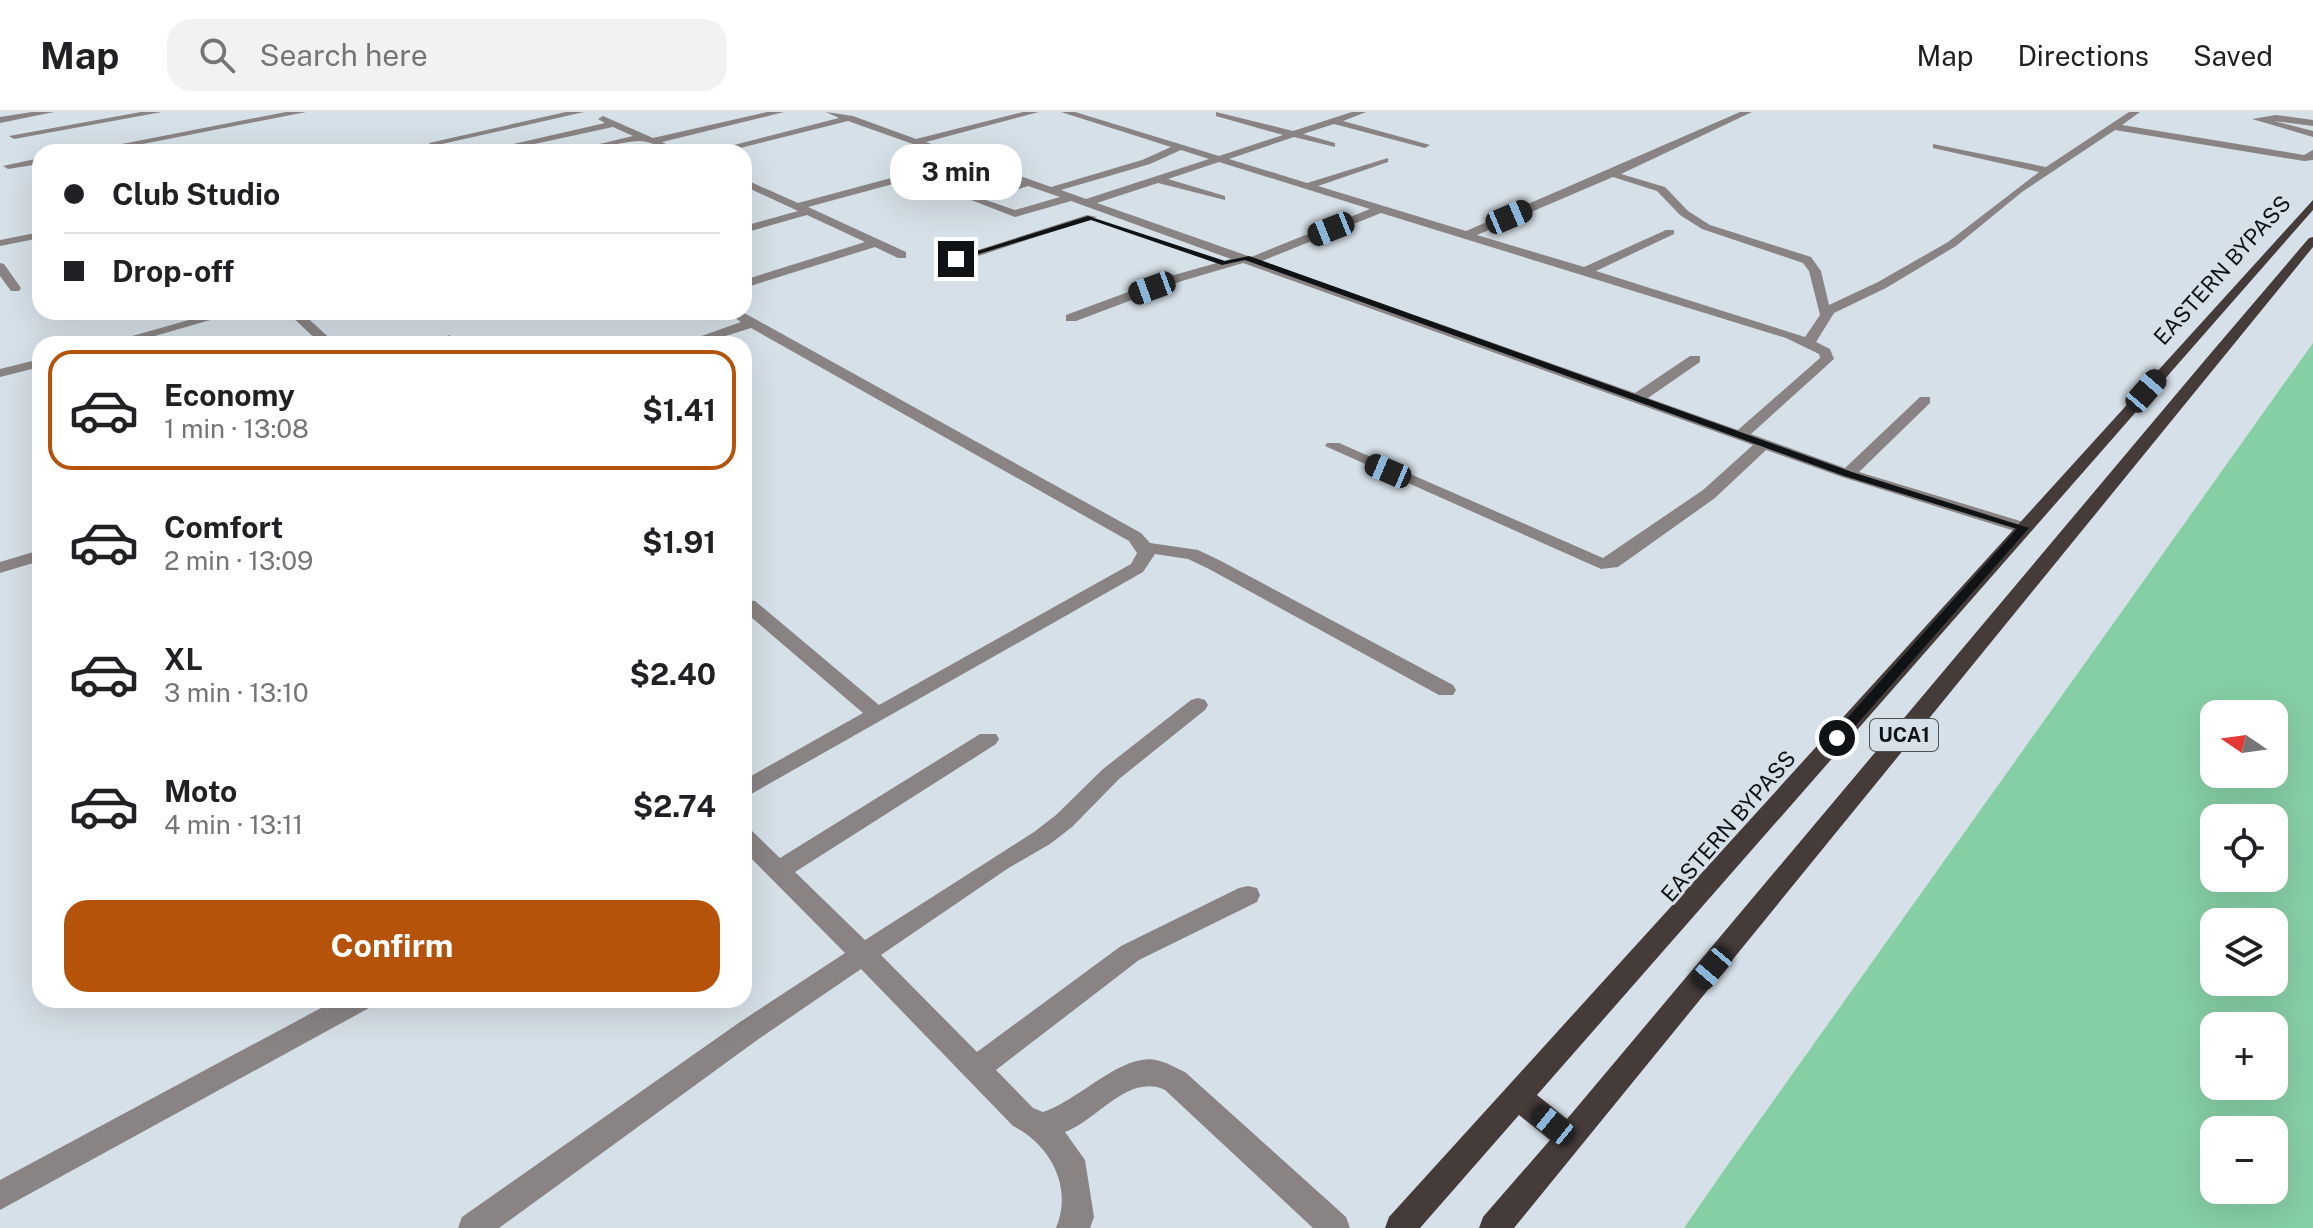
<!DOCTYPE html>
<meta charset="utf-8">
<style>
:root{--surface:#fff;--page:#f2f2f2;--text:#202124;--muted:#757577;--line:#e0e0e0;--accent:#b45309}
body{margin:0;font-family:"Public Sans",sans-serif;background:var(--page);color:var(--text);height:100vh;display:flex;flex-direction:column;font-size:30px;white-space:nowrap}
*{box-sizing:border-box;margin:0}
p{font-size:26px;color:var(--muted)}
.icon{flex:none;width:44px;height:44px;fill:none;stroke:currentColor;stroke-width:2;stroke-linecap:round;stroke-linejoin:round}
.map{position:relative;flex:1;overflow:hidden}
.details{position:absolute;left:32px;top:224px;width:720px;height:672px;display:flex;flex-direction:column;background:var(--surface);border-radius:24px;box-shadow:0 8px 32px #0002}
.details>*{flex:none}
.top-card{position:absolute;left:32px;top:32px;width:720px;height:176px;border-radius:24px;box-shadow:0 8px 32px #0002;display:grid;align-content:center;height:176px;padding:0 32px;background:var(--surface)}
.needle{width:52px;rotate:283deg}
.tools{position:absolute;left:2200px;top:588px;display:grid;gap:16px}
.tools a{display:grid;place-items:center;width:88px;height:88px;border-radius:16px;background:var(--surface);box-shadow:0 8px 32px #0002;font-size:40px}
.end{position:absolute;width:36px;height:36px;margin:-18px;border:10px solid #101316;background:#fff;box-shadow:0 0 0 4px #fff}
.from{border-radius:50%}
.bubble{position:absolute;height:56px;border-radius:24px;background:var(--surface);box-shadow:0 8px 32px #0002;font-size:26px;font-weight:700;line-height:56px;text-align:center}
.car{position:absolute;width:24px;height:48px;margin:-24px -12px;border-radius:10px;box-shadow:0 0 6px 2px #0007;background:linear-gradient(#222 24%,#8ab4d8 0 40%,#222 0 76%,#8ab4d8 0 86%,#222 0)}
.top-card b{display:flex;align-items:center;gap:28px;height:76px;font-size:30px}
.top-card b+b{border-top:2px solid var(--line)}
.top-card i{width:20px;height:20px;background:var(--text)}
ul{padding:14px 0 0;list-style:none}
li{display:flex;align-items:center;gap:24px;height:120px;margin:0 16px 12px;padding:0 16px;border:4px solid transparent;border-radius:24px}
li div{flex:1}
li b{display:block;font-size:30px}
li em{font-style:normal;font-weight:700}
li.on{border-color:var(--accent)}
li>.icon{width:72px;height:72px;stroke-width:1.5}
.primary-button{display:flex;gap:16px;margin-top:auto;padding:16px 32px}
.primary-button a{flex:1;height:92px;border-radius:24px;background:var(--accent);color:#fff;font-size:32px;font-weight:700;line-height:92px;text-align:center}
header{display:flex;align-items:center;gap:48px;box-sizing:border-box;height:112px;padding:0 40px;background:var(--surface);border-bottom:2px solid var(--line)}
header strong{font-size:38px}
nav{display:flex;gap:44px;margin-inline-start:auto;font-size:28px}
.search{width:560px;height:72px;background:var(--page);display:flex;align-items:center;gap:20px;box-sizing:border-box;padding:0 28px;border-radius:24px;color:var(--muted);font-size:30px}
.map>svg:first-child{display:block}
.green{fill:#86cfa5;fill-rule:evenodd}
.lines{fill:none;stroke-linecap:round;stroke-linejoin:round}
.street{fill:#898483;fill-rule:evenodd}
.primary{fill:#453c3a;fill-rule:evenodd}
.route{fill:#101316}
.labels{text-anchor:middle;stroke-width:6;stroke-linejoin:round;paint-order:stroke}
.shield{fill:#d6e0e8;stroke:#4b5055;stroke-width:2}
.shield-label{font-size:20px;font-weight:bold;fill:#101316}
.street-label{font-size:22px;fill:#101316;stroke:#d6e0e8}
</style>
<header>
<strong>Map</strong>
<div class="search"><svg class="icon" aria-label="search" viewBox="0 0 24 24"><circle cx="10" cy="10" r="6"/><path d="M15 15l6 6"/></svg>Search here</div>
<nav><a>Map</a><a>Directions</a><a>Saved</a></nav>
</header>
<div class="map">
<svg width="2313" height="1116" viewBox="0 0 2313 1116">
<rect width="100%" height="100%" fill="#d6e0e8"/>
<path class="green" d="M 2313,231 L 2313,1116 L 1684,1116 L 1729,1051 ZM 2214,602 L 2274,602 L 2274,662 L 2214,662 ZM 2214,706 L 2274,706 L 2274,766 L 2214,766 ZM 2214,810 L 2274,810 L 2274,870 L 2214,870 ZM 2214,914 L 2274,914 L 2274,974 L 2214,974 ZM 2214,1018 L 2274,1018 L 2274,1078 L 2214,1078 Z"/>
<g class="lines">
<g class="street">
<path d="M 32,0 L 54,0 L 0,11 L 0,5 Z"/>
<path d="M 141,0 L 162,0 L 14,27 L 9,24 Z"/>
<path d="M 286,0 L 306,0 L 102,40 L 81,40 Z"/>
<path d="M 566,0 L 584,0 L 442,32 L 452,40 L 441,40 L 429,31 Z"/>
<path d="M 767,0 L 784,0 L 662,30 L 682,40 C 666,40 652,28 638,29 C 613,31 591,40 566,40 L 633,24 L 613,15 L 497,40 L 478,40 L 605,11 L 598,7 L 603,4 L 653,26 Z"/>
<path d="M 826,0 L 853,4 L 916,27 L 1023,0 L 1039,0 L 926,30 L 1051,75 L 1142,48 L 1171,35 L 1061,0 L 1075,0 L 1219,44 L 1283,23 L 1216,4 L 1216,0 L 1293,19 L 1352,0 L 1366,0 L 1343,9 L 1430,33 L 1425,36 L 1334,12 L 1303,22 L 1335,31 L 1335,35 L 1294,25 L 1229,47 L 1307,71 L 1388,46 L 1388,50 L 1318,74 L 1466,119 L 1740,0 L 1752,0 L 1621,62 L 1665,75 L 1688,99 L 1710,113 L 1811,145 L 1821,159 L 1829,193 L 1878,170 L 1948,130 L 2039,60 L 1933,36 L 1933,32 L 2046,55 L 2129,0 L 2140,0 L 2122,13 L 2304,43 L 2313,38 L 2313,48 L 2304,49 L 2115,18 L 2022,80 L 1956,134 L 1886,176 L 1834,201 L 1816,230 L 1830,237 L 1834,247 L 1751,322 L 1845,356 L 1920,285 L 1930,285 L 1930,291 L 1859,360 L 2030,412 L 2033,416 L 2030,420 L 2018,420 L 1842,365 L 1766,338 L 1715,386 L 1618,455 L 1601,457 L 1325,334 L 1327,331 L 1339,331 L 1603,446 L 1703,378 L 1753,333 L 1243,151 L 1182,169 L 1076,209 L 1066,209 L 1066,203 L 1174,163 L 1231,147 L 1071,89 L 1015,105 L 971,88 L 1018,70 L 967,52 L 808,95 L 906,140 L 906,146 L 898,146 L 875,135 L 744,176 L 744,168 L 865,130 L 807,103 L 744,121 L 744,114 L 798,99 L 744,74 L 744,67 L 798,91 L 958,48 L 848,9 L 724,40 L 707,40 L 839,6 ZM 1181,38 L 1209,47 L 1086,87 L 1061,78 L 1150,52 ZM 1219,50 L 1370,97 L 1251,145 L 1097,91 L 1158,71 L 1225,88 L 1225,84 L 1168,67 ZM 1613,65 L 1657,79 L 1680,103 L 1702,117 L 1803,151 L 1809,159 L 1820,203 L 1805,225 L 1596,159 L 1674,122 L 1674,118 L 1666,118 L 1584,155 L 1477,123 ZM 1028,74 L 1060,85 L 1015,98 L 986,88 ZM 1381,101 L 1786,226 L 1819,242 L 1820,246 L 1738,318 L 1648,286 L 1700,250 L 1700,244 L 1690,244 L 1635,281 L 1262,149 Z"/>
<path d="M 2276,3 L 2313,8 L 2313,14 L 2274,9 L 2313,19 L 2313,25 L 2252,7 Z"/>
<path d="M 40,46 L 40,52 L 8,57 L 3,54 Z"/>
<path d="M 1087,103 L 1097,105 L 960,150 L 950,147 Z"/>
<path d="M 40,120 L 40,126 L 0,134 L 0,128 Z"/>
<path d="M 0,151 L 4,152 L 21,176 L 19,179 L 11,179 L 0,164 Z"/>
<path d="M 217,200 L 238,200 L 127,232 L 104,232 Z"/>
<path d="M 287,200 L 301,200 L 336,232 L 321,232 Z"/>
<path d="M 726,200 L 742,200 L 757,208 L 1141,421 L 1150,431 L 1198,438 L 1221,449 L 1453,573 L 1456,578 L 1453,583 L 1439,583 L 1209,457 L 1188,447 L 1155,442 L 1143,460 L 744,686 L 744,668 L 863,601 L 744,499 L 744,488 L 755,489 L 879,593 L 1131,452 L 1137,441 L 1129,429 L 751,216 L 700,232 L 679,232 L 741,210 Z"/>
<path d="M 449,223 L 461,232 L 446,232 L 442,227 Z"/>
<path d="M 40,247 L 40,255 L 0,265 L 0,257 Z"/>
<path d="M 40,438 L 40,449 L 0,461 L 0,450 Z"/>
<path d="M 1198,586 L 1205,588 L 1208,593 L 1205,598 L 1119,667 L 1072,715 L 1050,732 L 1007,757 L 881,843 L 977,940 L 1121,834 L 1239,776 L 1248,774 L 1257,776 L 1260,783 L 1257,790 L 1139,848 L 996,958 L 1033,996 L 1043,1000 C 1077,990 1121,941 1156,948 C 1166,950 1176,956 1185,960 L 1346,1105 L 1350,1116 L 1313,1116 L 1165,978 C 1128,961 1098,1008 1065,1020 L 1085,1048 L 1094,1105 L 1090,1116 L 1056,1116 C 1073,1076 1051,1033 1013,1014 L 861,857 L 760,926 L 499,1116 L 458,1116 L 462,1105 L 740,910 L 845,841 L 744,739 L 744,716 L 752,719 L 780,746 L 980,622 L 996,622 L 999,627 L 996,632 L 795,760 L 865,828 L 1034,720 L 1056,703 L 1103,657 L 1191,588 Z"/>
<path d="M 336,888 L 373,888 L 369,896 L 0,1098 L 0,1068 Z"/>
</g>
<path class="primary" d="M 2313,88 L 2313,98 L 1537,983 L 1567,1007 L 2205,248 L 2309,126 L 2313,125 L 2313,135 L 1514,1116 L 1479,1116 L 1483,1105 L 1550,1028 L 1519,1003 L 1420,1116 L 1385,1116 L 1389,1105 Z"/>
</g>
<path class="route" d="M 1088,104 L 1225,149 L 1249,144 L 1852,360 L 2029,416 L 1842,629 L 1832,629 L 1832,623 L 2017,417 L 1844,364 L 1245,148 L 1222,153 L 1091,108 L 959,148 L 952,147 Z"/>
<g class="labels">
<rect class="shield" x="1870" y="607" width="68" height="32" rx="6"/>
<g class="shield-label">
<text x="1904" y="630">UCA1</text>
</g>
<g class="street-label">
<text transform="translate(2222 158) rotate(-48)" y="8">EASTERN BYPASS</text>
<text transform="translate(1728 714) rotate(-49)" y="8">EASTERN BYPASS</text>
</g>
</g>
</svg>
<div class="tools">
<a><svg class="needle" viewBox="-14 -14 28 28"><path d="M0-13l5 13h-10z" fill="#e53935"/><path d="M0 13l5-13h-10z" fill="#757577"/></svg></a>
<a><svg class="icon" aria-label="locate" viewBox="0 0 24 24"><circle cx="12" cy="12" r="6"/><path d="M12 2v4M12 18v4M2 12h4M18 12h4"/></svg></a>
<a><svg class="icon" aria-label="layers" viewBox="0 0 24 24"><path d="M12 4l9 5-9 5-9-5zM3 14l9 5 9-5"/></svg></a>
<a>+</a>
<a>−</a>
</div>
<i class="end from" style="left:1837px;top:626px"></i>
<i class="end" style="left:956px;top:147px"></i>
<div class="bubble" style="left:890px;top:32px;width:132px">3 min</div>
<i class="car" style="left:1509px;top:105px;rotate:67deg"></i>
<i class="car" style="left:1331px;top:117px;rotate:248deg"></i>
<i class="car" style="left:1152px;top:176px;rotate:250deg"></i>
<i class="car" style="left:2146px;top:279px;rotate:41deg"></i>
<i class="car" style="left:1388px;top:359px;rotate:293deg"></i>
<i class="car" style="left:1712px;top:856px;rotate:220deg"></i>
<i class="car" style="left:1553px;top:1013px;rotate:309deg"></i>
<div class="top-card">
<b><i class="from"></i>Club Studio</b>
<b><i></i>Drop-off</b>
</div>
<section class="details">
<ul>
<li class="on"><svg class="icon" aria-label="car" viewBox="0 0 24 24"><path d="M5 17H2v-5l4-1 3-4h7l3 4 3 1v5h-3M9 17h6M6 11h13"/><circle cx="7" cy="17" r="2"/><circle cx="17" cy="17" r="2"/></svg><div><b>Economy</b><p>1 min · 13:08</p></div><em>$1.41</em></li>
<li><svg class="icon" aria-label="car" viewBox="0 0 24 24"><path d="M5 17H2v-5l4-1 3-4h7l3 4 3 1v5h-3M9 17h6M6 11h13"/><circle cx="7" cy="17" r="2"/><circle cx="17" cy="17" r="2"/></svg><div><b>Comfort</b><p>2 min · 13:09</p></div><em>$1.91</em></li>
<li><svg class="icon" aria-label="car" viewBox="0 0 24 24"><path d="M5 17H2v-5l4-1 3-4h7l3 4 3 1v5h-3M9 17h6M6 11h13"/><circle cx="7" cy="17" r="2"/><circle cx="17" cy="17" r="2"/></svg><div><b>XL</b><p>3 min · 13:10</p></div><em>$2.40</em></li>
<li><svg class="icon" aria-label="car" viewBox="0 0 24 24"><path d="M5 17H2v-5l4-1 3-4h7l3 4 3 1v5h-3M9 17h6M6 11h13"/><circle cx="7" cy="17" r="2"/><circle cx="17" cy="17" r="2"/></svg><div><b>Moto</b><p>4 min · 13:11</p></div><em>$2.74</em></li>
</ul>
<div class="primary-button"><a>Confirm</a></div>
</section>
</div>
